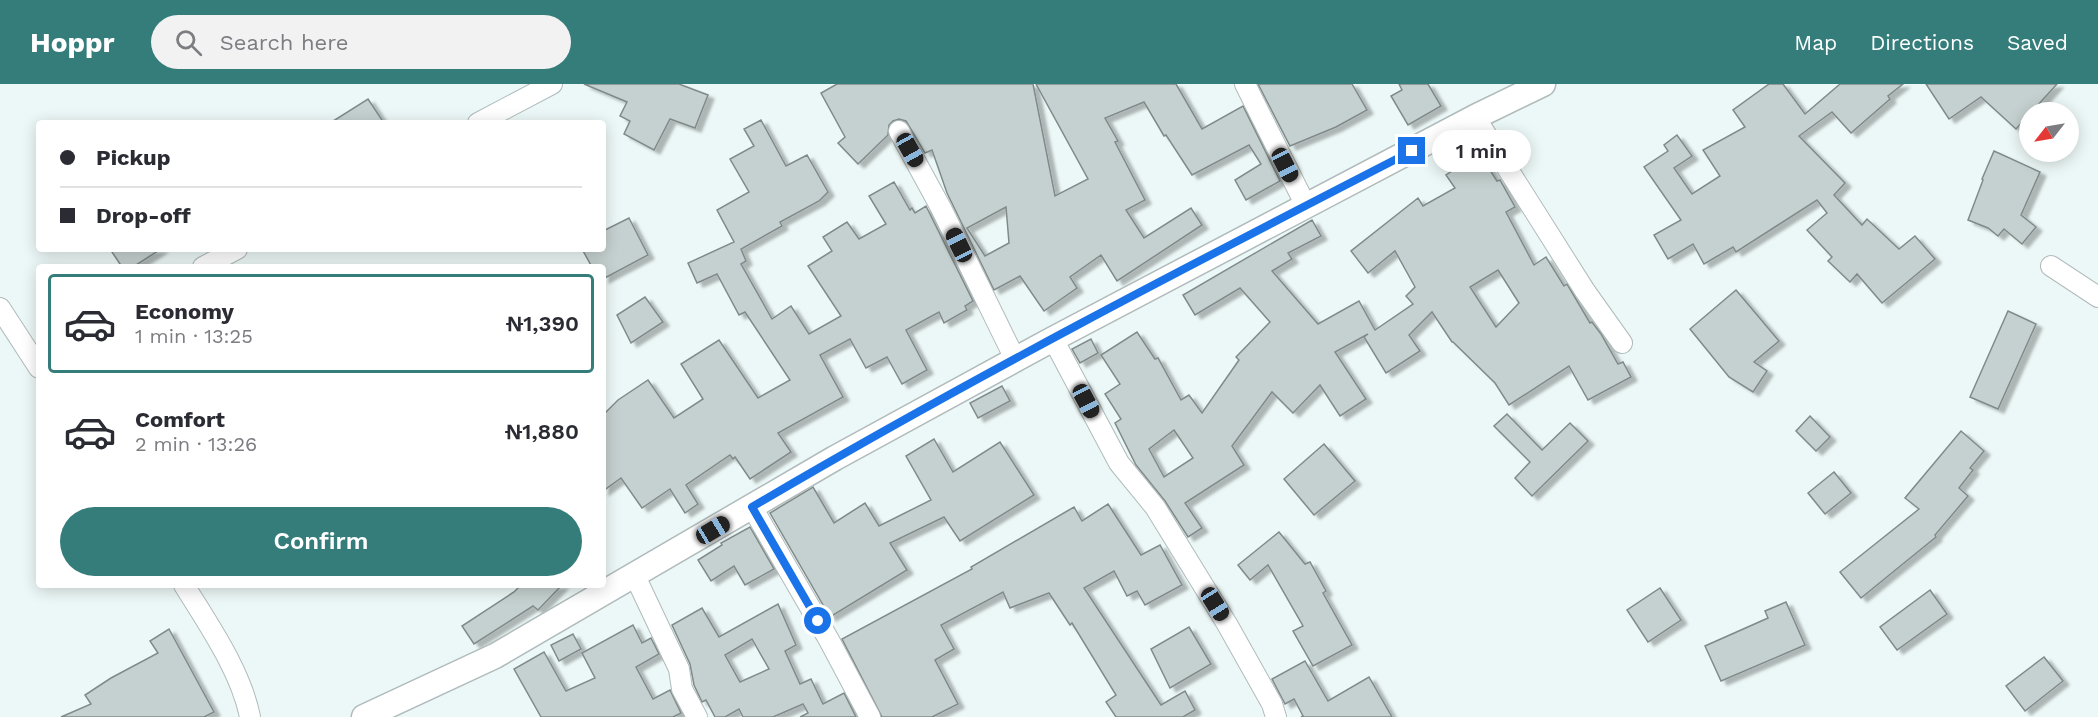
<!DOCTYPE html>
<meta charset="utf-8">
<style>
:root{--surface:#fff;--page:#f2f2f3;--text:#2b2b33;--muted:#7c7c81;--line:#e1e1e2;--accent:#347d7a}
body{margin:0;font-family:"Work Sans",sans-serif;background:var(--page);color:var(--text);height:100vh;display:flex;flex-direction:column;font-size:22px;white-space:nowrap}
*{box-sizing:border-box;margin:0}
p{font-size:20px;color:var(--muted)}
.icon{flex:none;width:33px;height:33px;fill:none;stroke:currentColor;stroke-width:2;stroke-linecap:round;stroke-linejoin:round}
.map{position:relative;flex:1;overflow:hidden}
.drawer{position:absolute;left:36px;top:180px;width:570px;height:324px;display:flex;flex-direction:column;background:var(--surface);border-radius:6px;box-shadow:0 3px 15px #0003}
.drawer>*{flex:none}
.hud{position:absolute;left:36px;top:36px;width:570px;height:132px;border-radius:6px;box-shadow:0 3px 15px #0003;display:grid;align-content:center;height:132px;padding:0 24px;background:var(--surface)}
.needle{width:39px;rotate:239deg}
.buttons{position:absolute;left:2019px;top:18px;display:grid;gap:12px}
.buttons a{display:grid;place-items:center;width:60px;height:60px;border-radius:50%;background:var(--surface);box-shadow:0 3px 15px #0003;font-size:30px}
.end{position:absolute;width:27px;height:27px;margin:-14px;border:8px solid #1a73e8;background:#fff;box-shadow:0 0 0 3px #fff}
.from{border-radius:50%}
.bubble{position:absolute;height:42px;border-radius:21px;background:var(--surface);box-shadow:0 3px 15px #0003;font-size:20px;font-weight:600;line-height:42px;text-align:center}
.car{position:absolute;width:18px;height:36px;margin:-18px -9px;border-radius:8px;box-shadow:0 0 4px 2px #0007;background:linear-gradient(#222 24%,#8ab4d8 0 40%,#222 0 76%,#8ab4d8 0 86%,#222 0)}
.hud b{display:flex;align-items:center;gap:21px;height:57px;font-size:22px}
.hud b+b{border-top:2px solid var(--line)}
.hud i{width:15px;height:15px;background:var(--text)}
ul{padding:10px 0 0;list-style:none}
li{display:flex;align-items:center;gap:18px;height:99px;margin:0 12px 9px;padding:0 12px;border:3px solid transparent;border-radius:6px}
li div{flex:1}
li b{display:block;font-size:22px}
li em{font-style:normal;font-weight:600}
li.active{border-color:var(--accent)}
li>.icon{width:54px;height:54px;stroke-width:1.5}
.button{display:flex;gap:12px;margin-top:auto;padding:12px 24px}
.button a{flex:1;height:69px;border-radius:36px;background:var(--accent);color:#fff;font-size:24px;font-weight:600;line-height:69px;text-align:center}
header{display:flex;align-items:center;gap:36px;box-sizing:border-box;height:84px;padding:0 30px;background:var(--accent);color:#fff}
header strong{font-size:28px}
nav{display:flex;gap:33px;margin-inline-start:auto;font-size:21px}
.search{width:420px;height:54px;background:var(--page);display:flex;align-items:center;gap:15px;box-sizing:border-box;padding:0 21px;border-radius:33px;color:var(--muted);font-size:22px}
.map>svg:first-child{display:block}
.building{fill:#c5d1d0;stroke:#808a8a;stroke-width:1.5;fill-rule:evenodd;filter:url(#shadow)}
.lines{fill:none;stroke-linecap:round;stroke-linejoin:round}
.minor-casing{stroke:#b0bbbb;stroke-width:22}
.tertiary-casing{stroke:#b0bbbb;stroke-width:27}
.minor{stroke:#fff;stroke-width:20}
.tertiary{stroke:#fff;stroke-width:24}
.route{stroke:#1a73e8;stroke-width:8}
</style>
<header>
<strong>Hoppr</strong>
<div class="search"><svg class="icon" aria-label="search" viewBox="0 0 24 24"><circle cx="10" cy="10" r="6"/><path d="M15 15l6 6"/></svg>Search here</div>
<nav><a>Map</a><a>Directions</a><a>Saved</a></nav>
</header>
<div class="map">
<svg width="2098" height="633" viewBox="0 0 2098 633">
<defs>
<filter id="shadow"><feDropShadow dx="6" dy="4" stdDeviation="1.5" flood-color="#0004"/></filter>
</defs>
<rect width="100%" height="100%" fill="#ecf8f7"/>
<g class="building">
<path d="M 584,0 L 679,0 L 708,11 L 695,44 L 670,35 L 654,66 L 624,50 L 630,37 L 620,32 L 627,18 Z"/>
<path d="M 837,0 L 1033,0 L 1055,112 L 1088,95 L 1036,0 L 1176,0 L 1202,45 L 1243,22 L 1280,97 L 1246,116 L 1235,96 L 1261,80 L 1249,61 L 1192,91 L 1166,51 L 1164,52 L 1144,18 L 1105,34 L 1118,57 L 1115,58 L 1145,116 L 1126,126 L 1144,154 L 1191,124 L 1202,141 L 1117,197 L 1101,171 L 1070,193 L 1077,204 L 1044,227 L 1020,192 L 994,206 L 947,109 L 932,66 L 925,69 L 906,37 L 899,35 L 893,37 L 889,41 L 888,51 L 858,80 L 838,59 L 845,53 L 821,9 ZM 1006,123 L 1009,159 L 985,172 L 967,144 Z"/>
<path d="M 1258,0 L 1352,0 L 1367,26 L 1336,43 L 1290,62 Z"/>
<path d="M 1399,0 L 1428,0 L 1441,22 L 1408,41 L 1391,12 L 1402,6 Z"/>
<path d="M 1769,0 L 1783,0 L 1805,30 L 1840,0 L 1903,0 L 1888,12 L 1890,15 L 1851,49 L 1832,28 L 1799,52 L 1845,99 L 1834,111 L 1862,141 L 1867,135 L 1899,165 L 1915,152 L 1935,175 L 1882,219 L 1857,190 L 1850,198 L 1828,177 L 1832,173 L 1807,146 L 1827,129 L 1817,116 L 1736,168 L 1733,163 L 1704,180 L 1693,160 L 1668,175 L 1654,151 L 1681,136 L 1644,83 L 1668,67 L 1664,61 L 1677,51 L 1692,72 L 1674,84 L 1692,110 L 1720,92 L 1703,66 L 1745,43 L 1733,26 Z"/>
<path d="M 1926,0 L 2057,0 L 2016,45 L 1981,13 L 1949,35 Z"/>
<path d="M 368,15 L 384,39 L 330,39 Z"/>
<path d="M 761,36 L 786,82 L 807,71 L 828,108 L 819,117 L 780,138 L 782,142 L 741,165 L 746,177 L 741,180 L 772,235 L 791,222 L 809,250 L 841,232 L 808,182 L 832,167 L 823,153 L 847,138 L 859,155 L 886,140 L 869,112 L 894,98 L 910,126 L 912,124 L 915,129 L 926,122 L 973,217 L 965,222 L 967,226 L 944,239 L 939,228 L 906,246 L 927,286 L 902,300 L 887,273 L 866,284 L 850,255 L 820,271 L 843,313 L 778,349 L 791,368 L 750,395 L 735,373 L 733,375 L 730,371 L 686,401 L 698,420 L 685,429 L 670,405 L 642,424 L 621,394 L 603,407 L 603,331 L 618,316 L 648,296 L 674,334 L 703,315 L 681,280 L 719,256 L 758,314 L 790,296 L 745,228 L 739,231 L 717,190 L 697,199 L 688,179 L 734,158 L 717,126 L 749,108 L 730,75 L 754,62 L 744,45 Z"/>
<path d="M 1994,67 L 2040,88 L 2021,131 L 2036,143 L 2022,160 L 2004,145 L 1998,152 L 1988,144 L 1968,136 L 1983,96 L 1982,95 Z"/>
<path d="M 1479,69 L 1497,97 L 1500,96 L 1515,123 L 1506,128 L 1534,181 L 1546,173 L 1564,202 L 1567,200 L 1590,239 L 1592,238 L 1601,250 L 1618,280 L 1623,278 L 1631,293 L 1588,316 L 1569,282 L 1509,321 L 1495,299 L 1453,258 L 1452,258 L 1432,228 L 1409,251 L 1420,267 L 1386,289 L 1364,253 L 1368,250 L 1335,268 L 1366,315 L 1340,332 L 1320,301 L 1293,329 L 1272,308 L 1232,362 L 1244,381 L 1185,419 L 1202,444 L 1188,453 L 1165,417 L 1136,381 L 1115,339 L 1121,335 L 1105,310 L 1120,300 L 1101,271 L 1137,248 L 1155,275 L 1158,274 L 1181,316 L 1189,311 L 1202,329 L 1239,276 L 1236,273 L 1270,238 L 1240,204 L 1195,231 L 1183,211 L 1312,136 L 1321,152 L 1288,169 L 1292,175 L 1272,187 L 1318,240 L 1359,217 L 1375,246 L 1413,220 L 1406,212 L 1415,203 L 1395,167 L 1368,189 L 1351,167 L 1418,114 L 1423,122 L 1455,104 L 1446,91 ZM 1498,186 L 1519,219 L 1496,243 L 1470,203 ZM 1174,346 L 1193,374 L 1164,393 L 1149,365 Z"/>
<path d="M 629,134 L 648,171 L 603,195 L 603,183 L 592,183 L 582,165 L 603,165 L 603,147 Z"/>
<path d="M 110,165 L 161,165 L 133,183 L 122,183 Z"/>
<path d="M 1736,206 L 1779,257 L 1754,278 L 1767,287 L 1753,308 L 1729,293 L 1690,245 Z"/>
<path d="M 645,213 L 663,238 L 631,259 L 617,231 Z"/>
<path d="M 2008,227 L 2036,240 L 1998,325 L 1970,313 Z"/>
<path d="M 1091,255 L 1098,269 L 1080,279 L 1072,265 Z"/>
<path d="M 1002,302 L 1010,317 L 978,334 L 970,319 Z"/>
<path d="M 1507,330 L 1542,366 L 1570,339 L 1588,357 L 1532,412 L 1515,394 L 1530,378 L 1494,342 Z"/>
<path d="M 1810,332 L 1830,353 L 1816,367 L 1796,347 Z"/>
<path d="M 1961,347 L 1984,367 L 1970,384 L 1973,386 L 1959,404 L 1968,412 L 1935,451 L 1936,453 L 1861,514 L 1840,488 L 1919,425 L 1905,414 Z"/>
<path d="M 934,355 L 953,388 L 1000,358 L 1034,411 L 960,457 L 944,433 L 890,459 L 907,486 L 830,533 L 770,429 L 813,403 L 834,439 L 865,419 L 879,442 L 931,416 L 906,372 Z"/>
<path d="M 1324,360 L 1355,397 L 1314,431 L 1284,395 Z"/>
<path d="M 1834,388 L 1851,409 L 1825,430 L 1808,409 Z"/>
<path d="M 1108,420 L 1141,471 L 1160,461 L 1182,501 L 1145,521 L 1137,507 L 1127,512 L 1114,487 L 1084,504 L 1161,621 L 1185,607 L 1195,626 L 1183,633 L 1116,633 L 1106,618 L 1116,611 L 1072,539 L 1070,541 L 1049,509 L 1010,524 L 1003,508 L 941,541 L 954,565 L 935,576 L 958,620 L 932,633 L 882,633 L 842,555 L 972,485 L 971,483 L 1074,423 L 1082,437 Z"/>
<path d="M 750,443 L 774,485 L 745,501 L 734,482 L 711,497 L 698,476 L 722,461 L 721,459 Z"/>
<path d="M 1279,448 L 1305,480 L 1310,478 L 1326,507 L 1323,509 L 1352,561 L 1313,582 L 1293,547 L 1303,542 L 1268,481 L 1250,496 L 1238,481 Z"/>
<path d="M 521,501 L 562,501 L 538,526 L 533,522 L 474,560 L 462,542 L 514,508 Z"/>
<path d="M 1660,504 L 1681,536 L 1648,558 L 1627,526 Z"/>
<path d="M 1930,506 L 1947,530 L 1897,566 L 1880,543 Z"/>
<path d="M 1786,518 L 1805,561 L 1721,597 L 1705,562 L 1768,534 L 1765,527 Z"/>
<path d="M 778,520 L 796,561 L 785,567 L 800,600 L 811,595 L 823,620 L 844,609 L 856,633 L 800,633 L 808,629 L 803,620 L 773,633 L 743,633 L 739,625 L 725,633 L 715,633 L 706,616 L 702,618 L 694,601 L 690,580 L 672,541 L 702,524 L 719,553 ZM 752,555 L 769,585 L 740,598 L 725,571 Z"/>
<path d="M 633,541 L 642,559 L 651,554 L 659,570 L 636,583 L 653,615 L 670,606 L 681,629 L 673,633 L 541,633 L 514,585 L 544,568 L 566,607 L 595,594 L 582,569 Z"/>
<path d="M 1189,543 L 1211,580 L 1170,604 L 1151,565 Z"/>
<path d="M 169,545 L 214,628 L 204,633 L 61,633 L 91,620 L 85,611 L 111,594 L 158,569 L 150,557 Z"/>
<path d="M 573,550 L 581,565 L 559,577 L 551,561 Z"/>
<path d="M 2044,573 L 2063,597 L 2025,627 L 2006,602 Z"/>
<path d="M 1305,577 L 1328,617 L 1369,593 L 1392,633 L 1301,633 L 1303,632 L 1294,615 L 1285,620 L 1272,595 Z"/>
</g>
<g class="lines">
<g class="minor-casing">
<g id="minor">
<path d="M 1245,0 L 1306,122"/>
<path d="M 1475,33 L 1585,207 L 1622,259"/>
<path d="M 478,39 L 552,0"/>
<path d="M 899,47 L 941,124 L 1015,275"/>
<path d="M 2051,182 L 2098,213"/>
<path d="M 203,183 L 237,165"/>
<path d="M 0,224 L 39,284"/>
<path d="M 1053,255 L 1119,379 L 1155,423 L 1227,540 L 1272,620 L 1276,633"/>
<path d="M 752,423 L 829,556 L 870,633"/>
<path d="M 635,492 L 679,585 L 682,605 L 697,633"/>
<path d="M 184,501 C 208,540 241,587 250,633"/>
</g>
</g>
<g class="tertiary-casing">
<path id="tertiary" d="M 364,633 L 495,572 L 835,374 L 1053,255 L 1475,33 L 1543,0"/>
</g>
<use href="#minor" class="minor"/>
<use href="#tertiary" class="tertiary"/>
</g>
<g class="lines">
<path class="route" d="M 818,537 L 752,423 C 967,296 1190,181 1412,67"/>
</g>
</svg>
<div class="buttons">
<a><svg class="needle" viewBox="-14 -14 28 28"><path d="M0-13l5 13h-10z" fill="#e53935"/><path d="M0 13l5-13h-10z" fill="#7c7c81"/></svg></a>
</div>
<i class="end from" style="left:818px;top:537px"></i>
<i class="end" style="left:1412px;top:67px"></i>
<div class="bubble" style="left:1432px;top:46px;width:99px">1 min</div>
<i class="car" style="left:910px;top:66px;rotate:151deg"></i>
<i class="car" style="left:1285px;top:81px;rotate:153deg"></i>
<i class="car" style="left:959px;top:161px;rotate:334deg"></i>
<i class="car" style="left:1086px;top:317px;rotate:152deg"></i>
<i class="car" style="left:713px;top:446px;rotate:59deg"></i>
<i class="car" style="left:1215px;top:520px;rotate:148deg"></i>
<div class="hud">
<b><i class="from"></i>Pickup</b>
<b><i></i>Drop-off</b>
</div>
<section class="drawer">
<ul>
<li class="active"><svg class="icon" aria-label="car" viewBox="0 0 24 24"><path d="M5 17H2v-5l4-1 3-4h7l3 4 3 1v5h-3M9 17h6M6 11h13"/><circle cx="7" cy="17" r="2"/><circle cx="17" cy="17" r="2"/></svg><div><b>Economy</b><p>1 min · 13:25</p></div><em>₦1,390</em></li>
<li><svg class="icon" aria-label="car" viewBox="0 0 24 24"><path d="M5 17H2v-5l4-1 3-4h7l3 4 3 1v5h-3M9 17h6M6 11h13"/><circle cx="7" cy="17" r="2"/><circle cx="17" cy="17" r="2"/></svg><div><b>Comfort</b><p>2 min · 13:26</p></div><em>₦1,880</em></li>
</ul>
<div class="button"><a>Confirm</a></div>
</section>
</div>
